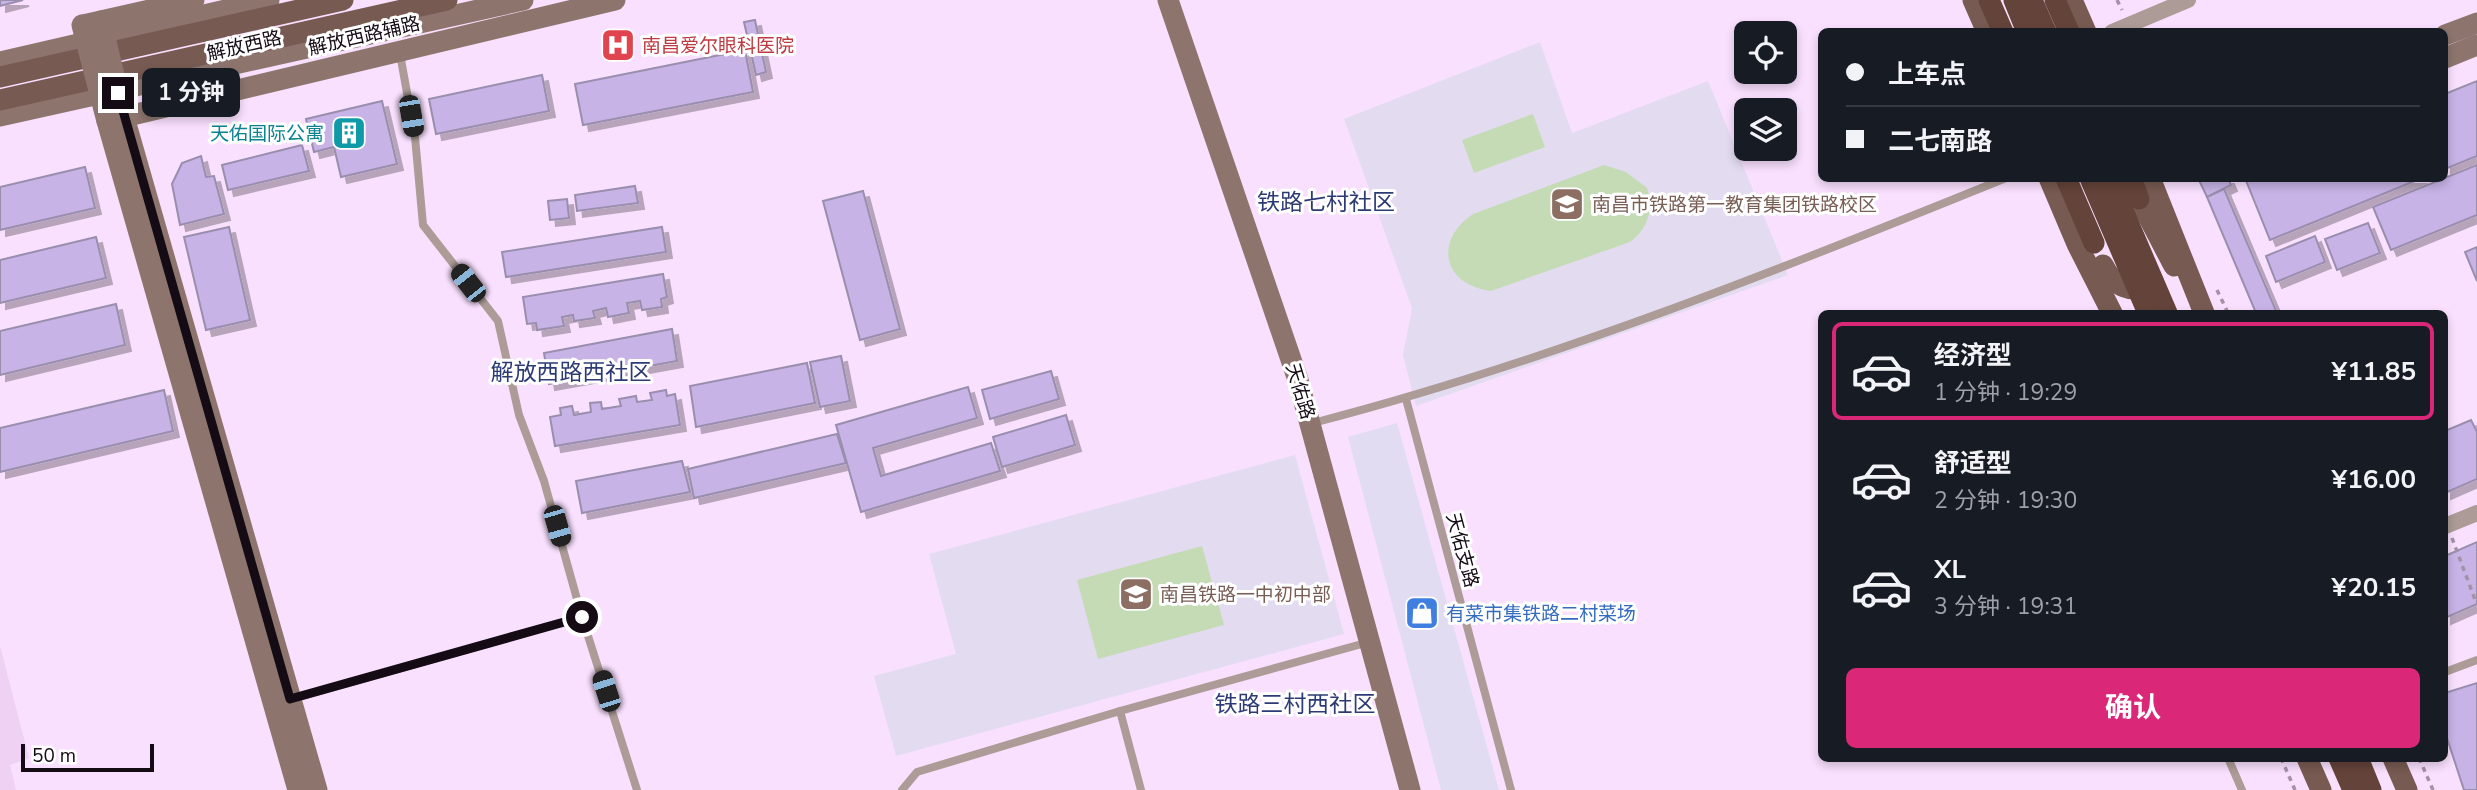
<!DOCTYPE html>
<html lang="zh">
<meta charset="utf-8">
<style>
:root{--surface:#171b24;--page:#242831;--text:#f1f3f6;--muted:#9ea1a6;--line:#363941;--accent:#db2777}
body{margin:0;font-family:"Nunito Sans","Noto Sans SC",sans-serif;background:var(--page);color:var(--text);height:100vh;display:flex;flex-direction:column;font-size:26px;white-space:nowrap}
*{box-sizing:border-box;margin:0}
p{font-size:23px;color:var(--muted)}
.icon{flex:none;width:38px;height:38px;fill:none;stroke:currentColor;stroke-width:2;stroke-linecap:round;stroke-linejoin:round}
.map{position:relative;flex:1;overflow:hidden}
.details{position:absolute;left:1818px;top:310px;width:630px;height:452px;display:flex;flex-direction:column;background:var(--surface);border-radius:10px;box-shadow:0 4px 10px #0003}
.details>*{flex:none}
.hud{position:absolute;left:1818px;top:28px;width:630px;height:154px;border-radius:10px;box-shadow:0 4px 10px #0003;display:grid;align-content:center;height:154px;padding:0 28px;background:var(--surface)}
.fabs{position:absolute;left:1734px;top:21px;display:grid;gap:14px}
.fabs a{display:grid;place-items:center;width:63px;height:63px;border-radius:10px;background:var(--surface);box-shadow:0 4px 10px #0003;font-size:35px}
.scale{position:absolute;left:21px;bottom:18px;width:133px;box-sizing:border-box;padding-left:7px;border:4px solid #140b15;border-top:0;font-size:19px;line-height:24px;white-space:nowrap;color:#140b15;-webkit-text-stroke:5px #fff;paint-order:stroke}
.end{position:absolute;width:32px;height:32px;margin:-16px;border:9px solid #140b15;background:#fff;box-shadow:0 0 0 4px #fff}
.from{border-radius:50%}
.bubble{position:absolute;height:49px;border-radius:10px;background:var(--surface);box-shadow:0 4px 10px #0003;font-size:23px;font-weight:700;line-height:49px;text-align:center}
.car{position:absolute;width:21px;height:42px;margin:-21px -10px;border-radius:9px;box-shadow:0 0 5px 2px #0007;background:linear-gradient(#222 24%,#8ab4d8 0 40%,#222 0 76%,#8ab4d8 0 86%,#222 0)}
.hud b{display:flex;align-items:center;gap:24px;height:66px;font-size:26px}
.hud b+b{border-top:2px solid var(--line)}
.hud i{width:18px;height:18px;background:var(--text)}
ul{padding:12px 0 0;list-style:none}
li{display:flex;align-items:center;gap:21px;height:98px;margin:0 14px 10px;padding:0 14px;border:4px solid transparent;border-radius:10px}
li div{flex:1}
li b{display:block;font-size:26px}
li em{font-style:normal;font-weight:700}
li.current{border-color:var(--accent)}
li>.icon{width:63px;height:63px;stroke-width:1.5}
.action{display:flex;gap:14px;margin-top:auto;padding:14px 28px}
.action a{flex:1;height:80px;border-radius:10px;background:var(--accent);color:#fff;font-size:28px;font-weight:700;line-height:80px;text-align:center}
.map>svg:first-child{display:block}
.commercial{fill:#e1dcf2}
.built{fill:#efd1f4}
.education{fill:#e3dcf1}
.green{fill:#c5dbb6}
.building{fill:#c7b3e6;stroke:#9a8eae;stroke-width:2;filter:url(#shadow)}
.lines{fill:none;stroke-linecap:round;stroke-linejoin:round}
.path{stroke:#a491a8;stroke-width:3.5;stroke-dasharray:5 5;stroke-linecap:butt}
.lane{stroke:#ac9b96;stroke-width:8}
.street{stroke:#ac9b96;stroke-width:16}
.secondary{stroke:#8d756e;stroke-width:21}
.primary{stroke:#775a52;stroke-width:21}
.highway{stroke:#64433a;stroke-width:21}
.secondary-bridge{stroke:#8d756e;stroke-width:21}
.highway-bridge{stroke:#64433a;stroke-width:21}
.route{stroke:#140b15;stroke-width:9}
.labels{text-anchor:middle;stroke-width:6;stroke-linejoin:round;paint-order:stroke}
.street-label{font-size:19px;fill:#140b15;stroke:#fff}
.health-label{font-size:19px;fill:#be3a42;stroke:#fff;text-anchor:start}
.culture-label{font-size:19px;fill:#0d838f;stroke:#fff;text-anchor:end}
.education-label{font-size:19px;fill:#785e54;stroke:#fff;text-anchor:start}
.shop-label{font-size:19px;fill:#366cbe;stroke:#fff;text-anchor:start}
.quarter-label{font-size:23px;fill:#2d3b75;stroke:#fff}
</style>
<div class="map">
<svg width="2477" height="790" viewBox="0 0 2477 790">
<defs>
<filter id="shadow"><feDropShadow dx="6" dy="6" stdDeviation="0" flood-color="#0004"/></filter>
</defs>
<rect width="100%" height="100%" fill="#f9e0fe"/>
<path class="commercial" d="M 1397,423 L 1499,790 L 1441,790 L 1348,437 Z"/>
<path class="built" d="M 0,646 L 29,758 L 10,765 L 16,790 L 0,790 Z"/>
<g class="education">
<path d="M 1540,42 L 1572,133 L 1708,81 L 1788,275 L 1416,406 L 1403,355 L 1412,308 L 1344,119 Z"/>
<path d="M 1295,455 L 1344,634 L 896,756 L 874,676 L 956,654 L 929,554 Z"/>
</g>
<g class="green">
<path d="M 1533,114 L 1545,147 L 1474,173 L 1462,140 Z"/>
<path d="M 1604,165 L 1626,172 L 1647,188 C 1654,209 1648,229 1630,242 L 1491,291 C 1443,285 1433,241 1473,214 Z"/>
<path d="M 1202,546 L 1224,625 L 1098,659 L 1077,580 Z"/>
</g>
<g class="building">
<path d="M 0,0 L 23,0 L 0,6 Z"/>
<path d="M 755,20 L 766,72 L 756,75 L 744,22 Z"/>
<path d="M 745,50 L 753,92 L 583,125 L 575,84 Z"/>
<path d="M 542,75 L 549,111 L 436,134 L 429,99 Z"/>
<path d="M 2477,81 L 2477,156 L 2445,169 L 2445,94 Z"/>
<path d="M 382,101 L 397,164 L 341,177 L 334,147 L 314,152 L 306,119 Z"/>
<path d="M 302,145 L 309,171 L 228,190 L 222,165 Z"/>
<path d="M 201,156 L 206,177 L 214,176 L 224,214 L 180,225 L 172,184 L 182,163 Z"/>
<path d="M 2477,165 L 2477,215 L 2391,250 L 2373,207 Z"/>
<path d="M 85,167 L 95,208 L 0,230 L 0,187 Z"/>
<path d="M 2198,178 L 2228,178 L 2231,185 L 2207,197 Z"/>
<path d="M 2245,178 L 2422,178 L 2270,240 Z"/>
<path d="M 635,186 L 638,203 L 577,211 L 575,195 Z"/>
<path d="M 2224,189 L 2277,313 L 2256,313 L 2207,197 Z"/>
<path d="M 863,191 L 900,329 L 860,340 L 823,201 Z"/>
<path d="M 567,199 L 569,218 L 550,220 L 548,201 Z"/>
<path d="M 2368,223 L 2380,253 L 2337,270 L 2325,239 Z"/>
<path d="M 229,227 L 250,320 L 206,330 L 184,237 Z"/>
<path d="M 662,227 L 666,252 L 506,277 L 502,252 Z"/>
<path d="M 2315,236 L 2325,262 L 2276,282 L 2266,256 Z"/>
<path d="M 96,237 L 106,278 L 0,303 L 0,260 Z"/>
<path d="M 2477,247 L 2477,281 L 2465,252 Z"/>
<path d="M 663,274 L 667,297 L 661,299 L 662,307 L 642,310 L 640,301 L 627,303 L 629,313 L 608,317 L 606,308 L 593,311 L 595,318 L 574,321 L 573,315 L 562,317 L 564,326 L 537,330 L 536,323 L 527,324 L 523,297 Z"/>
<path d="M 116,304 L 125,345 L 0,375 L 0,331 Z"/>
<path d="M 672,329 L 677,361 L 549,384 L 544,353 Z"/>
<path d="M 841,356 L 850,401 L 820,407 L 810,362 Z"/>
<path d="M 807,363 L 815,403 L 696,427 L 690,386 Z"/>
<path d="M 1051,371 L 1059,399 L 990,419 L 982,390 Z"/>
<path d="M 968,387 L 977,418 L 873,448 L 881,476 L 991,443 L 1000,471 L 861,512 L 836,425 Z"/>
<path d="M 164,390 L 173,431 L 0,472 L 0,428 Z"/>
<path d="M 666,390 L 667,396 L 675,394 L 680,425 L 555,446 L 550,417 L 561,415 L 560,408 L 572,406 L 574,415 L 591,412 L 590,403 L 601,402 L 602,409 L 621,406 L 619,399 L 636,396 L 637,402 L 652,400 L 650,393 Z"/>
<path d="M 1066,415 L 1075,445 L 1002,467 L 993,437 Z"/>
<path d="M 2471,420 L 2477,432 L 2477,479 L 2445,493 L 2445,431 Z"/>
<path d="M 837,434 L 846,463 L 694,498 L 688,469 Z"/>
<path d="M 682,461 L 690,492 L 582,513 L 576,481 Z"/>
<path d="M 2477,542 L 2477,604 L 2445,618 L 2445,556 Z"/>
<path d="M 2477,683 L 2477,790 L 2464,790 L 2445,732 L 2445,693 Z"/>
</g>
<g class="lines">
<g class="path">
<path d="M 2117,0 L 2122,10"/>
<path d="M 2217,290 L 2228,313"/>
<path d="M 2452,538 L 2477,605"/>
<path d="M 2281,758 L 2295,790"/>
<path d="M 2419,758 L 2433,790"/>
</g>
<g class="lane">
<path d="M 400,54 L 415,137 L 423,225 L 498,321 L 519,415 L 544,481 L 582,617"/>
<path d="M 1406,399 L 1511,790"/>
<path d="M 1313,423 C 1549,362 1779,270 2006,178"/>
<path d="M 2445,672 L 2477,660"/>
<path d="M 292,699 L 582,617 L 637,790"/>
<path d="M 1120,711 L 1141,790"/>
<path d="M 2228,758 L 2242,790"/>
<path d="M 902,790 L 917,772 L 1120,711 L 1369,642"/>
</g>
<g class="street">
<path d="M 2112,32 L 2188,0"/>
<path d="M 2445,526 L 2477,513"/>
</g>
<g class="secondary">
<path d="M 1168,0 L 1298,380 L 1410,790"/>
<path d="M 83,25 L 194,0"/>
<path d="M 2445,35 L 2477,23"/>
<path d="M 2445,58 L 2477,45"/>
<path d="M 0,62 L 269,0"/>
<path d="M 0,116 L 523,0"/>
<path d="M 124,117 L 317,790"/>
<path d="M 298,790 L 107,121 L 615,0"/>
</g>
<g class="primary">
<path d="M 1973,0 L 1987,32"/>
<path d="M 2072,0 L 2086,32"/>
<path d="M 0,77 L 343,0"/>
<path d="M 0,100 L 447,0"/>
<path d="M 2049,178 L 2077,244 L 2112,313"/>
<path d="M 2150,178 L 2204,313"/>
<path d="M 2139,199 L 2174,266"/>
<path d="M 2103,265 C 2113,285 2132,298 2153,281"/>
<path d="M 2307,758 L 2321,790"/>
<path d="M 2393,758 L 2407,790"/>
</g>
<g class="highway">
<path d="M 1989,0 L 2003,32"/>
<path d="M 2014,0 L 2027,32"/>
<path d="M 2032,0 L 2046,32"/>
<path d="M 2055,0 L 2069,32"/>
<path d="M 2131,178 L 2139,199"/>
<path d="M 2339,758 L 2353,790"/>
<path d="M 2358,758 L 2371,790"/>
</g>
<g class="secondary-bridge">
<path d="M 101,21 L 124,117"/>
<path d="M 82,25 L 107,121"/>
</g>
<g class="highway-bridge">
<path d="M 2066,178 L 2094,243"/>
<path d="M 2090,178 L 2148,313"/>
<path d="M 2109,178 L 2167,313"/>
</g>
</g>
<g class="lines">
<path class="route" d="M 118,93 L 290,699 L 582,617"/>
</g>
<defs>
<g id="hospital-square" transform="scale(1.75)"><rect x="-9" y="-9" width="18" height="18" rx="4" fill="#e0444e" stroke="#fff"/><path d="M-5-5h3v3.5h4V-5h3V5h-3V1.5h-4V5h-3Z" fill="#fff"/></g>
<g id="building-square" transform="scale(1.75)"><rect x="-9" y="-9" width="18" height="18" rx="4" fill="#0f9aa8" stroke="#fff"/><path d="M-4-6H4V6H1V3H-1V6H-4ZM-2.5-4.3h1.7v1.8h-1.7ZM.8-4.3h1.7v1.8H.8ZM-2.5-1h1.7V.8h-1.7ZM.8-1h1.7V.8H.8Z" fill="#fff"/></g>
<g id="school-square" transform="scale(1.75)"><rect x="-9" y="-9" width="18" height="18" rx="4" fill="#8d6e63" stroke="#fff"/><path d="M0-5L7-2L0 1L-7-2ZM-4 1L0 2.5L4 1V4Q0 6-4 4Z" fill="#fff"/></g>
<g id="shop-square" transform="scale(1.75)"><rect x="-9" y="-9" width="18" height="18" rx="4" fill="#3f7fe0" stroke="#fff"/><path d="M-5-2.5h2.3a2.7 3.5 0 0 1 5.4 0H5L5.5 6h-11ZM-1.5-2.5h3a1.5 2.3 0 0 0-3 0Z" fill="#fff"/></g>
</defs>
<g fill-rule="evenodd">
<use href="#hospital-square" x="618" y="45"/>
<use href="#building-square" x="349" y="133"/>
<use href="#school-square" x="1567" y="204"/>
<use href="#school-square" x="1136" y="594"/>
<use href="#shop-square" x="1422" y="613"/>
</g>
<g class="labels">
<g class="street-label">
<text transform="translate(364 35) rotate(-13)" y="7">解放西路辅路</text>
<text transform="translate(244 45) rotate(-13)" y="7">解放西路</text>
<text transform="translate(1301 391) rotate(73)" y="7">天佑路</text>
<text transform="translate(1463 550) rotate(75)" y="7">天佑支路</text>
</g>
<g class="health-label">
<text x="642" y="52">南昌爱尔眼科医院</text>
</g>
<g class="culture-label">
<text x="324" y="140">天佑国际公寓</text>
</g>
<g class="education-label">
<text x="1592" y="211">南昌市铁路第一教育集团铁路校区</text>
<text x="1160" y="601">南昌铁路一中初中部</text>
</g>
<g class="shop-label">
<text x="1446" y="620">有菜市集铁路二村菜场</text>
</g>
<g class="quarter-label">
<text x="1326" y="210">铁路七村社区</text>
<text x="571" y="380">解放西路西社区</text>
<text x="1295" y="712">铁路三村西社区</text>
</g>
</g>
</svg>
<div class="fabs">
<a><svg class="icon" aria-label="locate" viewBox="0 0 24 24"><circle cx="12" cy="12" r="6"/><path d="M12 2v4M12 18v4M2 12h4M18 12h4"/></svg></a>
<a><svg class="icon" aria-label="layers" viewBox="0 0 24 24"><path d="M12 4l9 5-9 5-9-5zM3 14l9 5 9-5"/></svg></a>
</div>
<div class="scale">50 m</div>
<i class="end from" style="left:582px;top:617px"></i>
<i class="end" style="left:118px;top:93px"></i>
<div class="bubble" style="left:142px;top:68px;width:98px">1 分钟</div>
<i class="car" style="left:411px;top:116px;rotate:170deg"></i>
<i class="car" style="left:468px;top:283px;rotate:322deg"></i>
<i class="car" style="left:557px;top:526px;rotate:164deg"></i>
<i class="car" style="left:606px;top:691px;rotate:342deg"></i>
<div class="hud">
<b><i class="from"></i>上车点</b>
<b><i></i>二七南路</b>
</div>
<section class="details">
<ul>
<li class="current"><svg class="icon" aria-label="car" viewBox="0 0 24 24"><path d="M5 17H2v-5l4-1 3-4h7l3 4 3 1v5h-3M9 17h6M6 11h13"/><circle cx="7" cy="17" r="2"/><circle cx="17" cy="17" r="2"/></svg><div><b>经济型</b><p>1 分钟 · 19:29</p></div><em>¥11.85</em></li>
<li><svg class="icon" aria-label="car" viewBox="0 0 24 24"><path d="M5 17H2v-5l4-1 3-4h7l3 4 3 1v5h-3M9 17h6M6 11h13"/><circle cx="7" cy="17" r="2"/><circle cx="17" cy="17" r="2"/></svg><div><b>舒适型</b><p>2 分钟 · 19:30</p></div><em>¥16.00</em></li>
<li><svg class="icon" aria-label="car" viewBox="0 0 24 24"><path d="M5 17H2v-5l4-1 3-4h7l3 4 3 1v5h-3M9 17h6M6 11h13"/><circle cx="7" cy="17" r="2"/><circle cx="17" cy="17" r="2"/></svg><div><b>XL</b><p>3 分钟 · 19:31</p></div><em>¥20.15</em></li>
</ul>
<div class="action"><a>确认</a></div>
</section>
</div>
